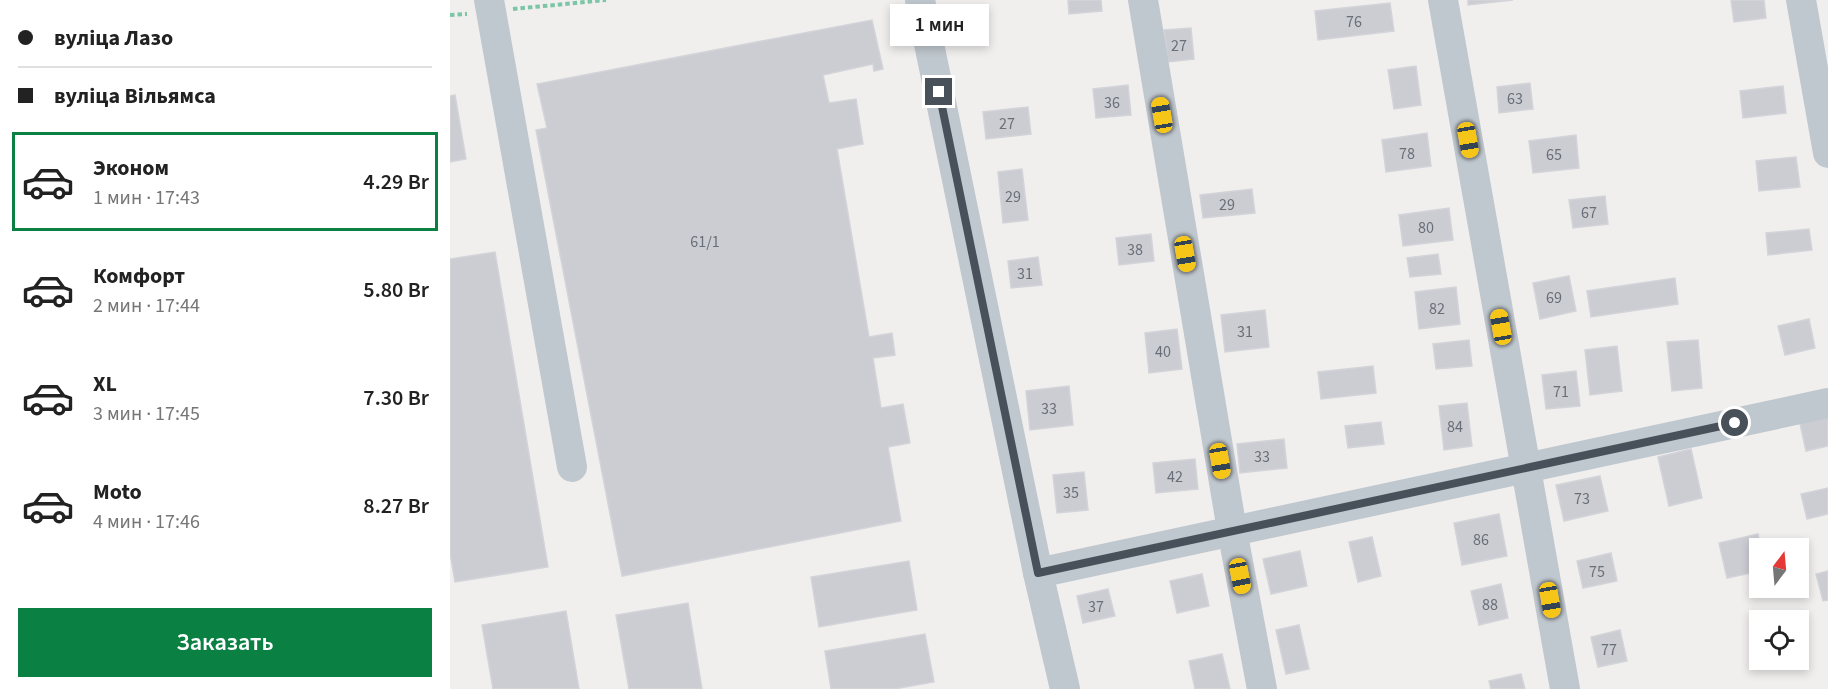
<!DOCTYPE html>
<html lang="ru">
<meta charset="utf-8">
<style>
:root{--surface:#fff;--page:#f2f2f2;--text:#222;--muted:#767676;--line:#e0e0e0;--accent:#0b8043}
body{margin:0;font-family:"Source Sans 3",sans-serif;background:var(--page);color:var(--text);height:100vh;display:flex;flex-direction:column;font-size:22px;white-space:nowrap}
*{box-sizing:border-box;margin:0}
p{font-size:20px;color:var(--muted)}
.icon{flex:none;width:33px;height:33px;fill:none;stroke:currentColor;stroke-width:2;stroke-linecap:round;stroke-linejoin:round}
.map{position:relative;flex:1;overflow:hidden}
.sheet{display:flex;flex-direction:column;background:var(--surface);width:450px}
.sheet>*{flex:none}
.hud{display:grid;align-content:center;height:132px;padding:0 18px;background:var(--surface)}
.needle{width:39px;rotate:16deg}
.controls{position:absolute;left:1299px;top:538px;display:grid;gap:12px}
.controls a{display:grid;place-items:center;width:60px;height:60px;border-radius:0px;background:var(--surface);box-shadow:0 3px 9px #0003;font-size:30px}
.end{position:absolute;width:27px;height:27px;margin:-14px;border:8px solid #48505a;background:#fff;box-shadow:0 0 0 3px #fff}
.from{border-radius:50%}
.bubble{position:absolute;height:42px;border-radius:0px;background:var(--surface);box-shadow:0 3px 9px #0003;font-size:20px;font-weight:600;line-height:42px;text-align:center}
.car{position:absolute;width:18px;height:36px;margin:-18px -9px;border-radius:8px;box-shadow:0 0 4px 2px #0007;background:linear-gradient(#f5c518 24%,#345 0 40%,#f5c518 0 76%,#345 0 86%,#f5c518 0)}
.hud b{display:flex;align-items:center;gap:21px;height:57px;font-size:22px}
.hud b+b{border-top:2px solid var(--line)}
.hud i{width:15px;height:15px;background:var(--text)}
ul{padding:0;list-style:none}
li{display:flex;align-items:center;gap:18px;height:99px;margin:0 12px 9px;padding:0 6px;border:3px solid transparent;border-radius:0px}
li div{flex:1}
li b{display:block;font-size:22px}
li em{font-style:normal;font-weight:600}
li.selected{border-color:var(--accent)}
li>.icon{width:54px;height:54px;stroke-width:1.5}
.cta{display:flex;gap:12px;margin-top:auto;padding:12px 18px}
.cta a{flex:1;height:69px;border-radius:0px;background:var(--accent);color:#fff;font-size:24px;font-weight:600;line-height:69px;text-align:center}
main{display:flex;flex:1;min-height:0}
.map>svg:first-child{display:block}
.building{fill:#cccdd3;stroke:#d3d4d9;stroke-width:1.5}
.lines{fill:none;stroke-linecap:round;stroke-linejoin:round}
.path{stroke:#7cc5a6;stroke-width:4;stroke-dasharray:4.5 3;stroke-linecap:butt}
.minor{stroke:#c0c8cf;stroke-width:30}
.route{stroke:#48505a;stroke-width:8}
.labels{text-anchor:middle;stroke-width:5;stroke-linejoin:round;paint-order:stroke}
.number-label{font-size:16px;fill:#696f78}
</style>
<main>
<section class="sheet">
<div class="hud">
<b><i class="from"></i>вуліца Лазо</b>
<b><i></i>вуліца Вільямса</b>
</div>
<ul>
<li class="selected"><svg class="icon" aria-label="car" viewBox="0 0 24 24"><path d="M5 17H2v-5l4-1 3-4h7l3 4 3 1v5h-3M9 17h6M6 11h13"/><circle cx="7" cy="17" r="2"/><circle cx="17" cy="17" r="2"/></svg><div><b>Эконом</b><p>1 мин · 17:43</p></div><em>4.29 Br</em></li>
<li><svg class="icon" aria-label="car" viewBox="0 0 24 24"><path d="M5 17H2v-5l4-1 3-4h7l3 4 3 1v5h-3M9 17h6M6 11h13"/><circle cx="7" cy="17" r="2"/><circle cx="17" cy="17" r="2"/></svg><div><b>Комфорт</b><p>2 мин · 17:44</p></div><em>5.80 Br</em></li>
<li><svg class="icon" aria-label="car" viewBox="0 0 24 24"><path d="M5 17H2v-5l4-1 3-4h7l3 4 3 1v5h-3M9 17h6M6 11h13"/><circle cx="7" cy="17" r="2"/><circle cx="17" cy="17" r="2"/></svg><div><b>XL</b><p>3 мин · 17:45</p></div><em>7.30 Br</em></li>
<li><svg class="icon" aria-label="car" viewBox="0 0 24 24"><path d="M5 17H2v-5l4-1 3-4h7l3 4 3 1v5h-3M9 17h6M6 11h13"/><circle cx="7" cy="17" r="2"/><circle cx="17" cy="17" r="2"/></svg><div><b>Moto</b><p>4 мин · 17:46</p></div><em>8.27 Br</em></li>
</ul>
<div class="cta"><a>Заказать</a></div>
</section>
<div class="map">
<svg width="1378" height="689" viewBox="0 0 1378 689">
<rect width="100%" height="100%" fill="#f1efee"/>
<g class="building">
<path d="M 618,0 L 651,0 L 652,11 L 619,14 Z"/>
<path d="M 1018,0 L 1063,0 L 1018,5 Z"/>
<path d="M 1281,0 L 1314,0 L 1316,18 L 1284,22 Z"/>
<path d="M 940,3 L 944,31 L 868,40 L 865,11 Z"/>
<path d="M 422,20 L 433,69 L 424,71 L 423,64 L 373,75 L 379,103 L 406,99 L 413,144 L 387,149 L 419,337 L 442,333 L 445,355 L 423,358 L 431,408 L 453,404 L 460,443 L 438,447 L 451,521 L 172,576 L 86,130 L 97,128 L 87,84 Z"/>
<path d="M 741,28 L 744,59 L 718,62 L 714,30 Z"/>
<path d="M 966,66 L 971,105 L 944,109 L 938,70 Z"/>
<path d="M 1080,83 L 1083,109 L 1049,113 L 1047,87 Z"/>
<path d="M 678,85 L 681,115 L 646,118 L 643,89 Z"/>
<path d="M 1333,86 L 1336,113 L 1293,118 L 1290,91 Z"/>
<path d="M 5,95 L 16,159 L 0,162 L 0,96 Z"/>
<path d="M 578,107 L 581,134 L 536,139 L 533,112 Z"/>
<path d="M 977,133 L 981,166 L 936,172 L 932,140 Z"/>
<path d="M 1126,135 L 1129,168 L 1083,173 L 1079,141 Z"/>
<path d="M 1346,157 L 1350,187 L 1309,191 L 1306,161 Z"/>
<path d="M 572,169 L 578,220 L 553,223 L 548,172 Z"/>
<path d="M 802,189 L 805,213 L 753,218 L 750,195 Z"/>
<path d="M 1155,196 L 1158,224 L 1123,228 L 1119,200 Z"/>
<path d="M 999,208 L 1003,240 L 953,246 L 949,215 Z"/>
<path d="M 1359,229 L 1362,250 L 1318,255 L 1316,233 Z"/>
<path d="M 701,234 L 704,261 L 669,265 L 666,238 Z"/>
<path d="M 45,252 L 98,567 L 5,582 L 0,553 L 0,259 Z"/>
<path d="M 988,254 L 991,274 L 960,277 L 957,258 Z"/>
<path d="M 588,257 L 592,285 L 561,288 L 558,261 Z"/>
<path d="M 1119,276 L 1126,311 L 1090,319 L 1083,283 Z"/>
<path d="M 1225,278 L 1228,304 L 1141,317 L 1137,291 Z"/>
<path d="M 1006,287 L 1010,324 L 969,329 L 965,292 Z"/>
<path d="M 815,310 L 819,347 L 775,352 L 771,315 Z"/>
<path d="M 1359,319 L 1365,348 L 1335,355 L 1328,326 Z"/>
<path d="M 727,329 L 732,369 L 699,373 L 695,333 Z"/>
<path d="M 1019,340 L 1022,366 L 986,369 L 983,344 Z"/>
<path d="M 1248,340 L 1252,388 L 1222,391 L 1217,342 Z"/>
<path d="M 1167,346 L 1172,391 L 1140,395 L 1135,350 Z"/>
<path d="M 923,366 L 926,393 L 871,399 L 868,372 Z"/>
<path d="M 1126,371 L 1130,406 L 1096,409 L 1092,375 Z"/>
<path d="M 619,386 L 623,425 L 580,430 L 576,391 Z"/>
<path d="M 1017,403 L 1022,446 L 994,450 L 989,406 Z"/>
<path d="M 1378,413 L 1378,446 L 1356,451 L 1349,419 Z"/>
<path d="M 931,422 L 934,444 L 898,448 L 895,426 Z"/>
<path d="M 834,439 L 837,468 L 790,473 L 787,444 Z"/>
<path d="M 1241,449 L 1252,498 L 1219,506 L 1208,457 Z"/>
<path d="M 745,459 L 748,489 L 706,493 L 703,463 Z"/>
<path d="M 634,472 L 638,510 L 607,513 L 603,475 Z"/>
<path d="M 1150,476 L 1158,511 L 1114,521 L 1106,485 Z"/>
<path d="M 1378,488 L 1378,514 L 1357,519 L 1351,494 Z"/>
<path d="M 1049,514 L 1057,556 L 1012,565 L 1004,523 Z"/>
<path d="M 1308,534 L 1311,549 L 1310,571 L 1277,578 L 1269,543 Z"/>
<path d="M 922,537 L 931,576 L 908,582 L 899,542 Z"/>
<path d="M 850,551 L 857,586 L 821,594 L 813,559 Z"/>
<path d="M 1161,553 L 1167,581 L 1133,588 L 1127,561 Z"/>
<path d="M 459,561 L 467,610 L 369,627 L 361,577 Z"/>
<path d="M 1378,571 L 1378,600 L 1373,601 L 1366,574 Z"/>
<path d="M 752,574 L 759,606 L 727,613 L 720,581 Z"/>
<path d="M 1051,584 L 1058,618 L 1029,625 L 1021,591 Z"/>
<path d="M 658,589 L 665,616 L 633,623 L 627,596 Z"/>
<path d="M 238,603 L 252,689 L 179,689 L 166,615 Z"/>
<path d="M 116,611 L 129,689 L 43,689 L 32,625 Z"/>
<path d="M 849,625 L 859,669 L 836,674 L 826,630 Z"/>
<path d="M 1170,630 L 1177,661 L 1148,667 L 1141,637 Z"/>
<path d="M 475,634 L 484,682 L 444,689 L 381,689 L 375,651 Z"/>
<path d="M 772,654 L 780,689 L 745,689 L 739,661 Z"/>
<path d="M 1071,674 L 1075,689 L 1041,689 L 1039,681 Z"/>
</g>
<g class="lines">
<g class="path">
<path d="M 63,9 L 156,0"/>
<path d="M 0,15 L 17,14"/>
</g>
<g class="minor">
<path d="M 39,0 L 122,467"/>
<path d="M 470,0 L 588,573 L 615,689"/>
<path d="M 693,0 L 782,530 L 812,689"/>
<path d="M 993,0 L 1115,689"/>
<path d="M 1351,0 L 1378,153"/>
<path d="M 588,573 L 1378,403"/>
</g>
</g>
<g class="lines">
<path class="route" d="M 489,92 L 588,573 L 1285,423"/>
</g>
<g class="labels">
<g class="number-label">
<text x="904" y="27">76</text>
<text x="729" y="51">27</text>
<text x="1065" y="104">63</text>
<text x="662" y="108">36</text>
<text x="557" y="129">27</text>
<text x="957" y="159">78</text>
<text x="1104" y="160">65</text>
<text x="563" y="202">29</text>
<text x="777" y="210">29</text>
<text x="1139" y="218">67</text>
<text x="976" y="233">80</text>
<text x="255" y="247">61/1</text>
<text x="685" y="255">38</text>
<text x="575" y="279">31</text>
<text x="1104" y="303">69</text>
<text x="987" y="314">82</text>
<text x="795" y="337">31</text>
<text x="713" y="357">40</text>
<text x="1111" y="397">71</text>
<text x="599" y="414">33</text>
<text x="1005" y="432">84</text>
<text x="812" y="462">33</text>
<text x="725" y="482">42</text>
<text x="621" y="498">35</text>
<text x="1132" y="504">73</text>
<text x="1031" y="545">86</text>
<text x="1147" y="577">75</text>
<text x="1040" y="610">88</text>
<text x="646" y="612">37</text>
<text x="1159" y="655">77</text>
</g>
</g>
</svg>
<div class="controls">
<a><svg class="needle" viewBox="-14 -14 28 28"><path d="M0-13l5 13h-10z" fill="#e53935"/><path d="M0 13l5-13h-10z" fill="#767676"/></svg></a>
<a><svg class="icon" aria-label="locate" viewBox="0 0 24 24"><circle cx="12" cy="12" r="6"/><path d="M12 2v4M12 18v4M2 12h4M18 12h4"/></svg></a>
</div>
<i class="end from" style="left:1285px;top:423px"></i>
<i class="end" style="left:489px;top:92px"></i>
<div class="bubble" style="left:440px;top:4px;width:99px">1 мин</div>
<i class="car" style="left:712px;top:115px;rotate:350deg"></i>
<i class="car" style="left:1018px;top:140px;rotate:170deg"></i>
<i class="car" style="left:735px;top:254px;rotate:170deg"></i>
<i class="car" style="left:1051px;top:327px;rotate:350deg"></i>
<i class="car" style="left:770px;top:461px;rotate:170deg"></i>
<i class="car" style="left:790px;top:576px;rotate:169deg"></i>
<i class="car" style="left:1100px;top:600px;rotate:170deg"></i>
</div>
</main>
